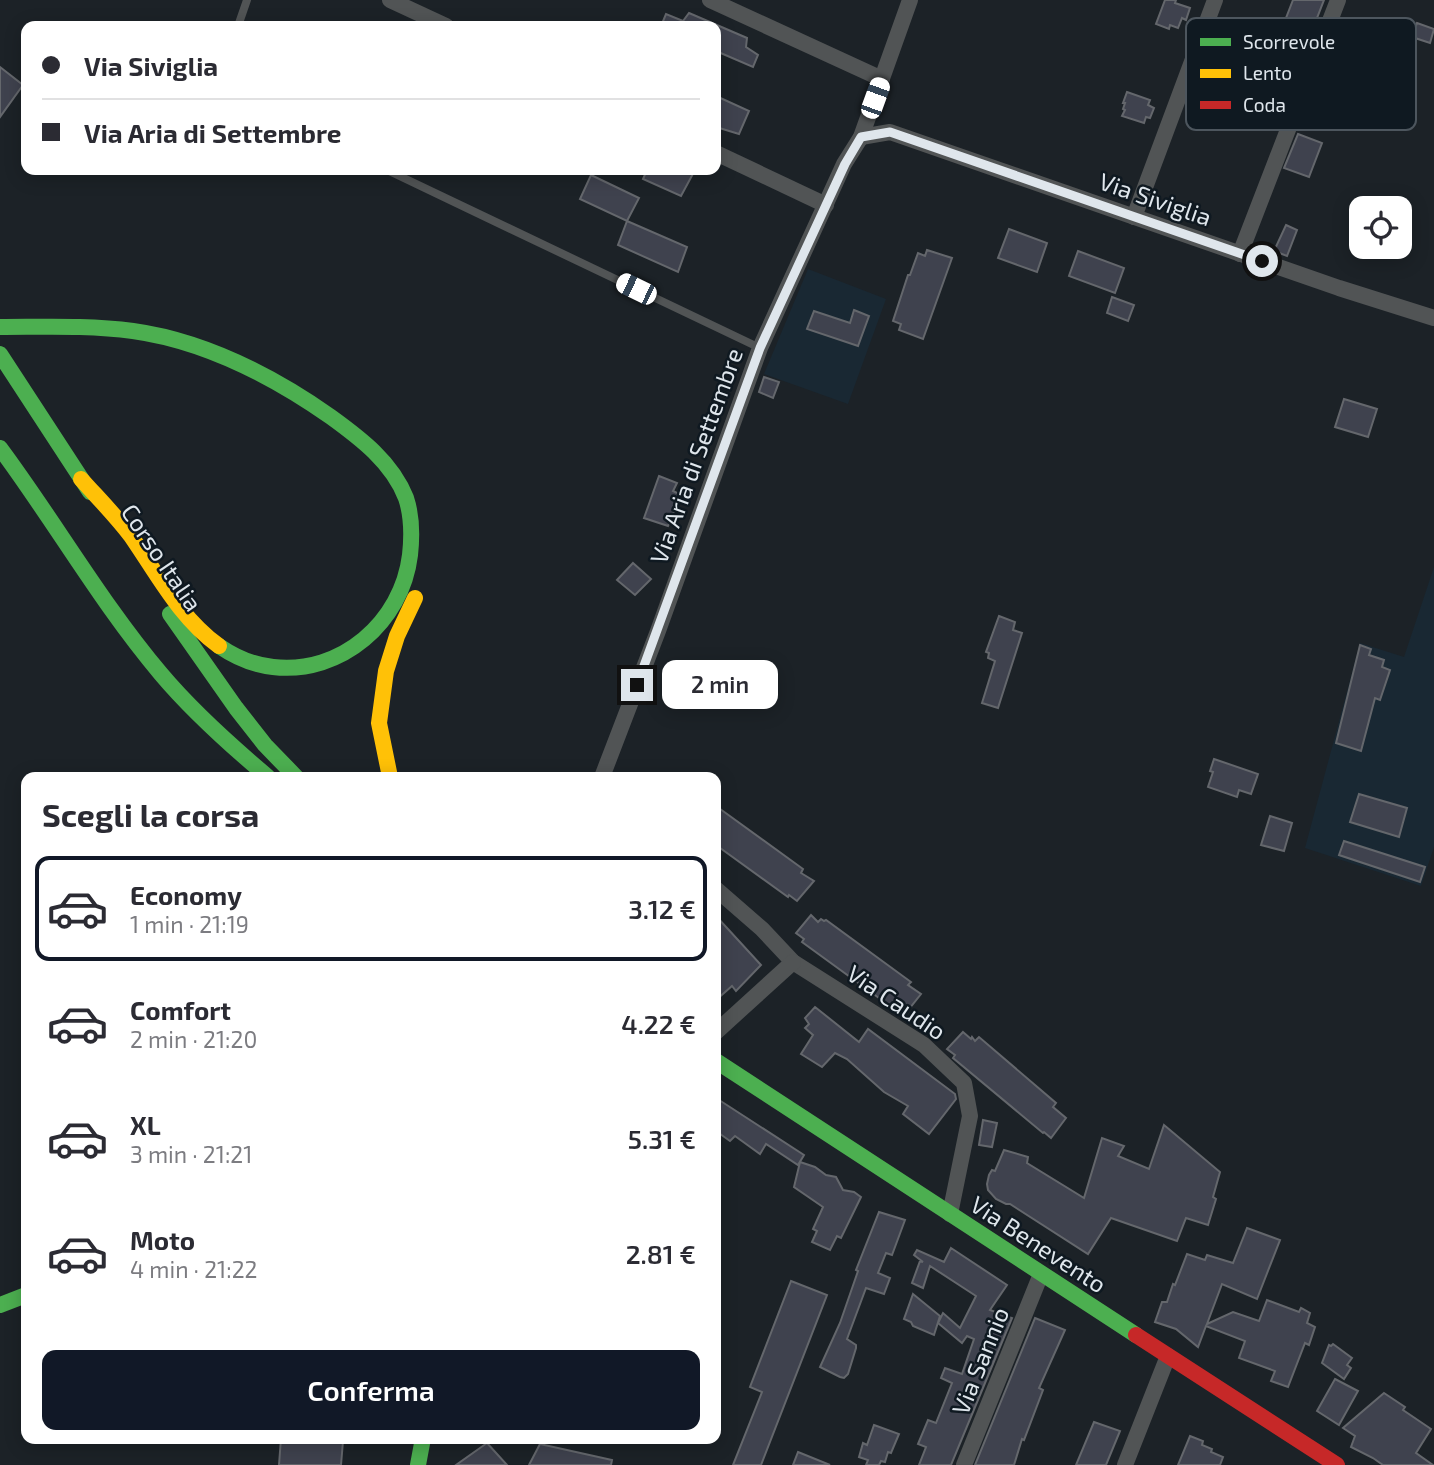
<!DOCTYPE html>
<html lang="it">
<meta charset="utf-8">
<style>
:root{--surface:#fff;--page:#f7f7f7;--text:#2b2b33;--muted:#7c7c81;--line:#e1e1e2;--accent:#111827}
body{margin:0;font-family:"Exo 2",sans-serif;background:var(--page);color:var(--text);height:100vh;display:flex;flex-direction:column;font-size:26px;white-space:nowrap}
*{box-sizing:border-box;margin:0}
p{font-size:23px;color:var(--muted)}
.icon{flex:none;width:38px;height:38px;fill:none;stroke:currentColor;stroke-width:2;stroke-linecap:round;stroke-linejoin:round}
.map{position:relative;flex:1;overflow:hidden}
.sheet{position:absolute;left:21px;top:772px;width:700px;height:672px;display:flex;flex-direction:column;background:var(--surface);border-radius:14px;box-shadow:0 4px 18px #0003}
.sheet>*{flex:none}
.top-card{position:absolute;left:21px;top:21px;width:700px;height:154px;border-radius:14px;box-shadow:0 4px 18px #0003;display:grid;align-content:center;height:154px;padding:0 21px;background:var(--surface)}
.buttons{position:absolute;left:1349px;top:196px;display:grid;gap:14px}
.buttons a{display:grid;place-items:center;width:63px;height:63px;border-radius:14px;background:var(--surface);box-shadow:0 4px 18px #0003;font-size:35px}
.end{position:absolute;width:32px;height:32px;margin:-16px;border:9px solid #dfe6ec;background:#111;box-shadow:0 0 0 4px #111}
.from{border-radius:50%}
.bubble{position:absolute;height:49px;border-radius:14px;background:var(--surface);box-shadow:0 4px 18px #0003;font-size:23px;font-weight:600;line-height:49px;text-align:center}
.car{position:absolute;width:21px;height:42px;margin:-21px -10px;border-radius:9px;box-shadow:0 0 5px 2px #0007;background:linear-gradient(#fff 24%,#345 0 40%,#fff 0 76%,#345 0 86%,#fff 0)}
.top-card b{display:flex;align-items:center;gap:24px;height:66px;font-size:26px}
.top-card b+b{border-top:2px solid var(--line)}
.top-card i{width:18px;height:18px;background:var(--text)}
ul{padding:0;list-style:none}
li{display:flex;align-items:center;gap:21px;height:105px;margin:0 14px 10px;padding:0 7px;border:4px solid transparent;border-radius:14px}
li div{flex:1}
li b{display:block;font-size:26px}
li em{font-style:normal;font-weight:600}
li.on{border-color:var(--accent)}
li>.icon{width:63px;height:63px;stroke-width:1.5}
h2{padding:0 21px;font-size:32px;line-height:84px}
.cta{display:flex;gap:14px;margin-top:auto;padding:14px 21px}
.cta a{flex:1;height:80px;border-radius:14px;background:var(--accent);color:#fff;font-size:28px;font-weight:600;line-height:80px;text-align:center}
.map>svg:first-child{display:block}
.built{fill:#192833}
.building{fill:#3f424e;stroke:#64676c;stroke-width:2}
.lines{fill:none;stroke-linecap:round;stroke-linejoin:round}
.lane{stroke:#515455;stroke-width:8}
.street{stroke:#515455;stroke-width:16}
.fast{stroke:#4caf50;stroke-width:16}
.slow{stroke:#ffc107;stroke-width:16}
.jam{stroke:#c62828;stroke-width:16}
.route{stroke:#dfe6ec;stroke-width:9}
.labels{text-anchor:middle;stroke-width:5;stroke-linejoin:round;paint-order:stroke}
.street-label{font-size:24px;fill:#dfe6ec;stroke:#0f1921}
.key{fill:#0f1921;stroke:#4d565e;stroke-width:2}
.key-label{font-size:19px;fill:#dfe6ec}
</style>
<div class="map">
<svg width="1434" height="1465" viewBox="0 0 1434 1465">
<rect width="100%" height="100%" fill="#1c2227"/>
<g class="built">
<path d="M 808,269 L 886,299 L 848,404 L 764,374 Z"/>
<path d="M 1434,567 L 1434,847 L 1421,886 L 1305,848 L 1360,643 L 1404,657 Z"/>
</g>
<g class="building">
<path d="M 1165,0 L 1176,0 L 1175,3 L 1190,8 L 1186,20 L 1182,18 L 1178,28 L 1170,25 L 1169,29 L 1156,24 Z"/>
<path d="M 1293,0 L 1324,0 L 1303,54 L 1306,54 L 1284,111 L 1258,102 L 1284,32 L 1281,31 Z"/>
<path d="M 689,13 L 747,38 L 746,47 L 758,55 L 753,67 L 716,51 L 716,26 L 661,26 L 666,14 L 683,21 Z"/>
<path d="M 1417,23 L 1434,29 L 1430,43 L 1412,37 Z"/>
<path d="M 0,67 L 23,85 L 0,117 Z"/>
<path d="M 1127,92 L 1150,100 L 1148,105 L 1154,108 L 1150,118 L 1146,117 L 1144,123 L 1122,116 L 1125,110 L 1123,109 L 1125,103 L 1123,103 Z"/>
<path d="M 716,96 L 749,111 L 739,134 L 716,127 Z"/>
<path d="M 1298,134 L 1322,143 L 1309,177 L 1284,168 Z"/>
<path d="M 647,170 L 695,170 L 681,196 L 643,179 Z"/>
<path d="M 591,175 L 639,198 L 627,221 L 580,199 Z"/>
<path d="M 627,221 L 687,247 L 678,272 L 618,245 Z"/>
<path d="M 1286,225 L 1297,230 L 1287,256 L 1274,251 Z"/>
<path d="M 1009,229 L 1047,243 L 1037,272 L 998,258 Z"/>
<path d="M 927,250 L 952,258 L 923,339 L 899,330 L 901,324 L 893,321 L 908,275 L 910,275 L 918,253 L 925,256 Z"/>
<path d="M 1078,251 L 1124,268 L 1115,293 L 1069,276 Z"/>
<path d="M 1112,297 L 1134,305 L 1128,321 L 1107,313 Z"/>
<path d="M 854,310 L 869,316 L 858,346 L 807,329 L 814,311 L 850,323 Z"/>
<path d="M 764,377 L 779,382 L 773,398 L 759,392 Z"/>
<path d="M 1344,399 L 1377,409 L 1368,437 L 1335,427 Z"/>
<path d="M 659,476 L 677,483 L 673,491 L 681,495 L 668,526 L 644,518 Z"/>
<path d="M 633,563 L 651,579 L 635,595 L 617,580 Z"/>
<path d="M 999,616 L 1015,622 L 1013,630 L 1022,633 L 998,708 L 982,703 L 995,661 L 988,658 L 989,653 L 986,652 Z"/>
<path d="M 1360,645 L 1371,649 L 1369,655 L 1384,660 L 1382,667 L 1390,670 L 1380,700 L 1375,698 L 1361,751 L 1336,743 Z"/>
<path d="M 1214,759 L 1258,774 L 1251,794 L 1239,790 L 1237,797 L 1208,787 L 1213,772 L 1210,771 Z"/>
<path d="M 1359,794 L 1407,808 L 1399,837 L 1350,822 Z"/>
<path d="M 716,806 L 803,869 L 801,873 L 814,881 L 797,901 L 789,895 L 788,897 L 716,845 Z"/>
<path d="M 1270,816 L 1292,823 L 1284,851 L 1261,845 Z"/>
<path d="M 1344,841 L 1425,867 L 1420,882 L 1339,855 Z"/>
<path d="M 811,915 L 818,922 L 821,919 L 824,921 L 826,920 L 911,982 L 908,985 L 921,994 L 905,1014 L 897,1008 L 894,1009 L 802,942 L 804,939 L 796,933 Z"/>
<path d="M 716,916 L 761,965 L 736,991 L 732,986 L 716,1000 Z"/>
<path d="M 815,1007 L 859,1042 L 868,1029 L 955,1094 L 956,1099 L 929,1134 L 903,1114 L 908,1106 L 884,1092 L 847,1059 L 835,1053 L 822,1067 L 801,1054 L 813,1035 L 805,1028 L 809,1024 L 805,1018 Z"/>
<path d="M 963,1032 L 971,1039 L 972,1037 L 975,1041 L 979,1037 L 1056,1103 L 1053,1107 L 1066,1118 L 1051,1138 L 1044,1132 L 1043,1133 L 953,1058 L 955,1055 L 947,1049 Z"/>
<path d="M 716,1098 L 804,1155 L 798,1165 L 766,1144 L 760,1154 L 735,1136 L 730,1141 L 716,1131 Z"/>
<path d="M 983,1120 L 997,1123 L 992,1147 L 979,1145 Z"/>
<path d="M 1164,1125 L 1220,1172 L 1213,1197 L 1216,1199 L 1208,1225 L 1186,1218 L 1177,1241 L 1111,1218 L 1088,1254 L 1010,1204 L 1006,1204 L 996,1199 L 988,1190 L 987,1184 L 989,1175 L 992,1170 L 995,1171 L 1004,1150 L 1028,1157 L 1027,1163 L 1084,1198 L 1102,1138 L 1124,1146 L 1118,1156 L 1149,1169 Z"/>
<path d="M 800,1162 L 815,1167 L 826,1175 L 836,1177 L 843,1190 L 854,1192 L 861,1197 L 841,1238 L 837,1236 L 830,1250 L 812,1242 L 817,1231 L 813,1229 L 823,1207 L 794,1187 Z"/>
<path d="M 879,1212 L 905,1220 L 892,1255 L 886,1253 L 878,1273 L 890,1278 L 884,1294 L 866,1288 L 847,1339 L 856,1345 L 856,1348 L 848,1374 L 844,1378 L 840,1377 L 820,1367 L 840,1323 L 858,1271 L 856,1270 Z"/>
<path d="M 1247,1228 L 1280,1240 L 1257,1299 L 1222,1284 L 1207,1324 L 1233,1312 L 1259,1321 L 1267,1300 L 1299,1312 L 1301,1308 L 1310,1313 L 1307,1323 L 1315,1327 L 1309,1345 L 1305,1343 L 1288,1387 L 1271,1381 L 1275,1371 L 1239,1358 L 1245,1341 L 1206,1326 L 1198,1347 L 1176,1329 L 1155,1322 L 1162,1302 L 1167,1302 L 1173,1284 L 1175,1285 L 1187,1254 L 1205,1260 L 1207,1255 L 1233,1263 Z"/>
<path d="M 951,1248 L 1007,1285 L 990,1310 L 1012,1318 L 951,1465 L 919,1465 L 926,1447 L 918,1444 L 928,1420 L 936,1423 L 952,1383 L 941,1378 L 945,1368 L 962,1374 L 974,1339 L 967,1336 L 962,1343 L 938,1323 L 943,1313 L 960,1328 L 976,1296 L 930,1266 L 923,1288 L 912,1283 L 920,1261 L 923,1262 L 914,1255 L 917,1250 L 944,1262 Z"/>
<path d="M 791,1281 L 827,1295 L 761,1465 L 733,1465 L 762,1392 L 750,1387 Z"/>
<path d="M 913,1294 L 940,1316 L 934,1335 L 913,1326 L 911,1322 L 904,1319 Z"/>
<path d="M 1035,1318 L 1065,1330 L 1039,1388 L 1043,1390 L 1024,1440 L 1022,1439 L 1014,1465 L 975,1465 Z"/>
<path d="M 1333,1344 L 1352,1358 L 1347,1365 L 1351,1368 L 1344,1379 L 1322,1363 L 1329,1345 L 1331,1346 Z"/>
<path d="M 1335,1379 L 1358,1391 L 1339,1425 L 1317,1411 Z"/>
<path d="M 1384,1393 L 1405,1407 L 1403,1410 L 1431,1429 L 1416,1453 L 1433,1465 L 1383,1465 L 1373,1458 L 1351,1447 L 1355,1436 L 1343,1428 Z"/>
<path d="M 1094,1422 L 1120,1431 L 1106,1465 L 1076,1465 Z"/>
<path d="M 874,1425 L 899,1434 L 891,1453 L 888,1452 L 885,1462 L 881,1461 L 879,1465 L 866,1465 L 868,1460 L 859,1457 L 863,1443 L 867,1445 Z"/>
<path d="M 1190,1436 L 1203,1441 L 1202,1445 L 1212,1449 L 1211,1452 L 1223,1457 L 1220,1465 L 1178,1465 Z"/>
<path d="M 281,1438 L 343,1441 L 341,1465 L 279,1465 Z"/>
<path d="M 487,1443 L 507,1465 L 456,1465 Z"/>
<path d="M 540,1444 L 612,1460 L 611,1465 L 529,1465 Z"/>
<path d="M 798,1452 L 830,1465 L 793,1465 Z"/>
</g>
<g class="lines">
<g class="lane">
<path d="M 238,26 L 247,0"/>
<path d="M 387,170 L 760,348"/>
</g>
<g class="street">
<path d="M 390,0 L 446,26"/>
<path d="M 710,0 L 882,79"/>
<path d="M 861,137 L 890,132 L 1339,288 L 1434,318"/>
<path d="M 716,153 L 826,205"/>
<path d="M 1134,217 L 1215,0"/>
<path d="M 1240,254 L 1338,0"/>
<path d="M 602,777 L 658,631 L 760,348 L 844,164 L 861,137 L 910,0"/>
<path d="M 716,889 L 762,929 L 793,962 L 924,1045 L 964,1083 L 970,1116 L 950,1214"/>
<path d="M 716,1032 L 793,962"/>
<path d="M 964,1465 L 1041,1274"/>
<path d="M 1125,1465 L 1168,1356"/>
</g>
<g class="fast">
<path d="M 0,327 C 44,327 89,325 133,331 C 205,341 271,375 331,417 C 360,438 392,462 406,498 C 412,516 412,537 410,555 C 402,622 341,675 273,667 C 253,665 235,657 219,646"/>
<path d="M 0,354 L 90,492"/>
<path d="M 0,448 C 55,522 101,603 161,674 C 193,712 230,745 268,777"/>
<path d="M 170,614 L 236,708 L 265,745 L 296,777"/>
<path d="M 716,1061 L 1136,1335"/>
<path d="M 0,1305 L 26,1295"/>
<path d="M 418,1465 L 423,1438"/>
</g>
<g class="slow">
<path d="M 81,479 C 98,498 116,516 131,536 C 158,575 180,618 219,646"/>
<path d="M 390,777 L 379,723 L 386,671 L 397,636 L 415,598"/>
</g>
<path class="jam" d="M 1136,1335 L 1337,1465"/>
</g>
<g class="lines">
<path class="route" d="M 637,685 L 760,348 L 845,164 L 861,137 L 890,132 L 1262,261"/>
</g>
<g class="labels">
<g class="street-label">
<text transform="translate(1155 200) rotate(19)" y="8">Via Siviglia</text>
<text transform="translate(697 456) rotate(-70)" y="8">Via Aria di Settembre</text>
<text transform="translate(161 558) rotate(56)" y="8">Corso Italia</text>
<text transform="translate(896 1003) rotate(34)" y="8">Via Caudio</text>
<text transform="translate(1038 1245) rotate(33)" y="8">Via Benevento</text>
<text transform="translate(981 1361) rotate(-68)" y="8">Via Sannio</text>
</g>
</g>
<rect x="1186" y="18" width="230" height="112" rx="10" class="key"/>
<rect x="1200" y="38" width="31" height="8" fill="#4caf50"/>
<rect x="1200" y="69" width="31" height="9" fill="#ffc107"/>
<rect x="1200" y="101" width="31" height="8" fill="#c62828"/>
<g class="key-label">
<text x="1243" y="49">Scorrevole</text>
<text x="1243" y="80">Lento</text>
<text x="1243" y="112">Coda</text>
</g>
</svg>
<div class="buttons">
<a><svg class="icon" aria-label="locate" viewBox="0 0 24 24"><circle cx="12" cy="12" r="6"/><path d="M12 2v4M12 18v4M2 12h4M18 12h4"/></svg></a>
</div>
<i class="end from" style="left:1262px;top:261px"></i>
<i class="end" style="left:637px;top:685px"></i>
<div class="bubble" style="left:662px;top:660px;width:116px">2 min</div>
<i class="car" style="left:875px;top:98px;rotate:20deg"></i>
<i class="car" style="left:636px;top:289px;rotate:296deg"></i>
<div class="top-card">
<b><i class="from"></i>Via Siviglia</b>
<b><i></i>Via Aria di Settembre</b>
</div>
<section class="sheet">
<h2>Scegli la corsa</h2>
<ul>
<li class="on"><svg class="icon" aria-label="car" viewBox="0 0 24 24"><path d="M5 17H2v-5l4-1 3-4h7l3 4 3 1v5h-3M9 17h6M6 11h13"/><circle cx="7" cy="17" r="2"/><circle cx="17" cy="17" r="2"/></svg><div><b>Economy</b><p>1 min · 21:19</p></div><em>3.12 €</em></li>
<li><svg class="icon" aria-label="car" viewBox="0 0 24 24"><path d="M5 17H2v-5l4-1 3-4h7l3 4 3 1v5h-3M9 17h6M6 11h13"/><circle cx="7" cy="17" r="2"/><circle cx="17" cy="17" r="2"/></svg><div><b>Comfort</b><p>2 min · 21:20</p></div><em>4.22 €</em></li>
<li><svg class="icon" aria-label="car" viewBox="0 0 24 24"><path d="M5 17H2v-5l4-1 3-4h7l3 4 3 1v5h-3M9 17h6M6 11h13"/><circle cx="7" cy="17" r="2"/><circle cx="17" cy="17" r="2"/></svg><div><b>XL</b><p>3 min · 21:21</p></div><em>5.31 €</em></li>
<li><svg class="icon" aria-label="car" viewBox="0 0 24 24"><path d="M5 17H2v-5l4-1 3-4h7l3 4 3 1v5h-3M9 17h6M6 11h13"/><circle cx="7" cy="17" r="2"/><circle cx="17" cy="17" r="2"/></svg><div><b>Moto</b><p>4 min · 21:22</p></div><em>2.81 €</em></li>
</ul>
<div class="cta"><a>Conferma</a></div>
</section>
</div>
